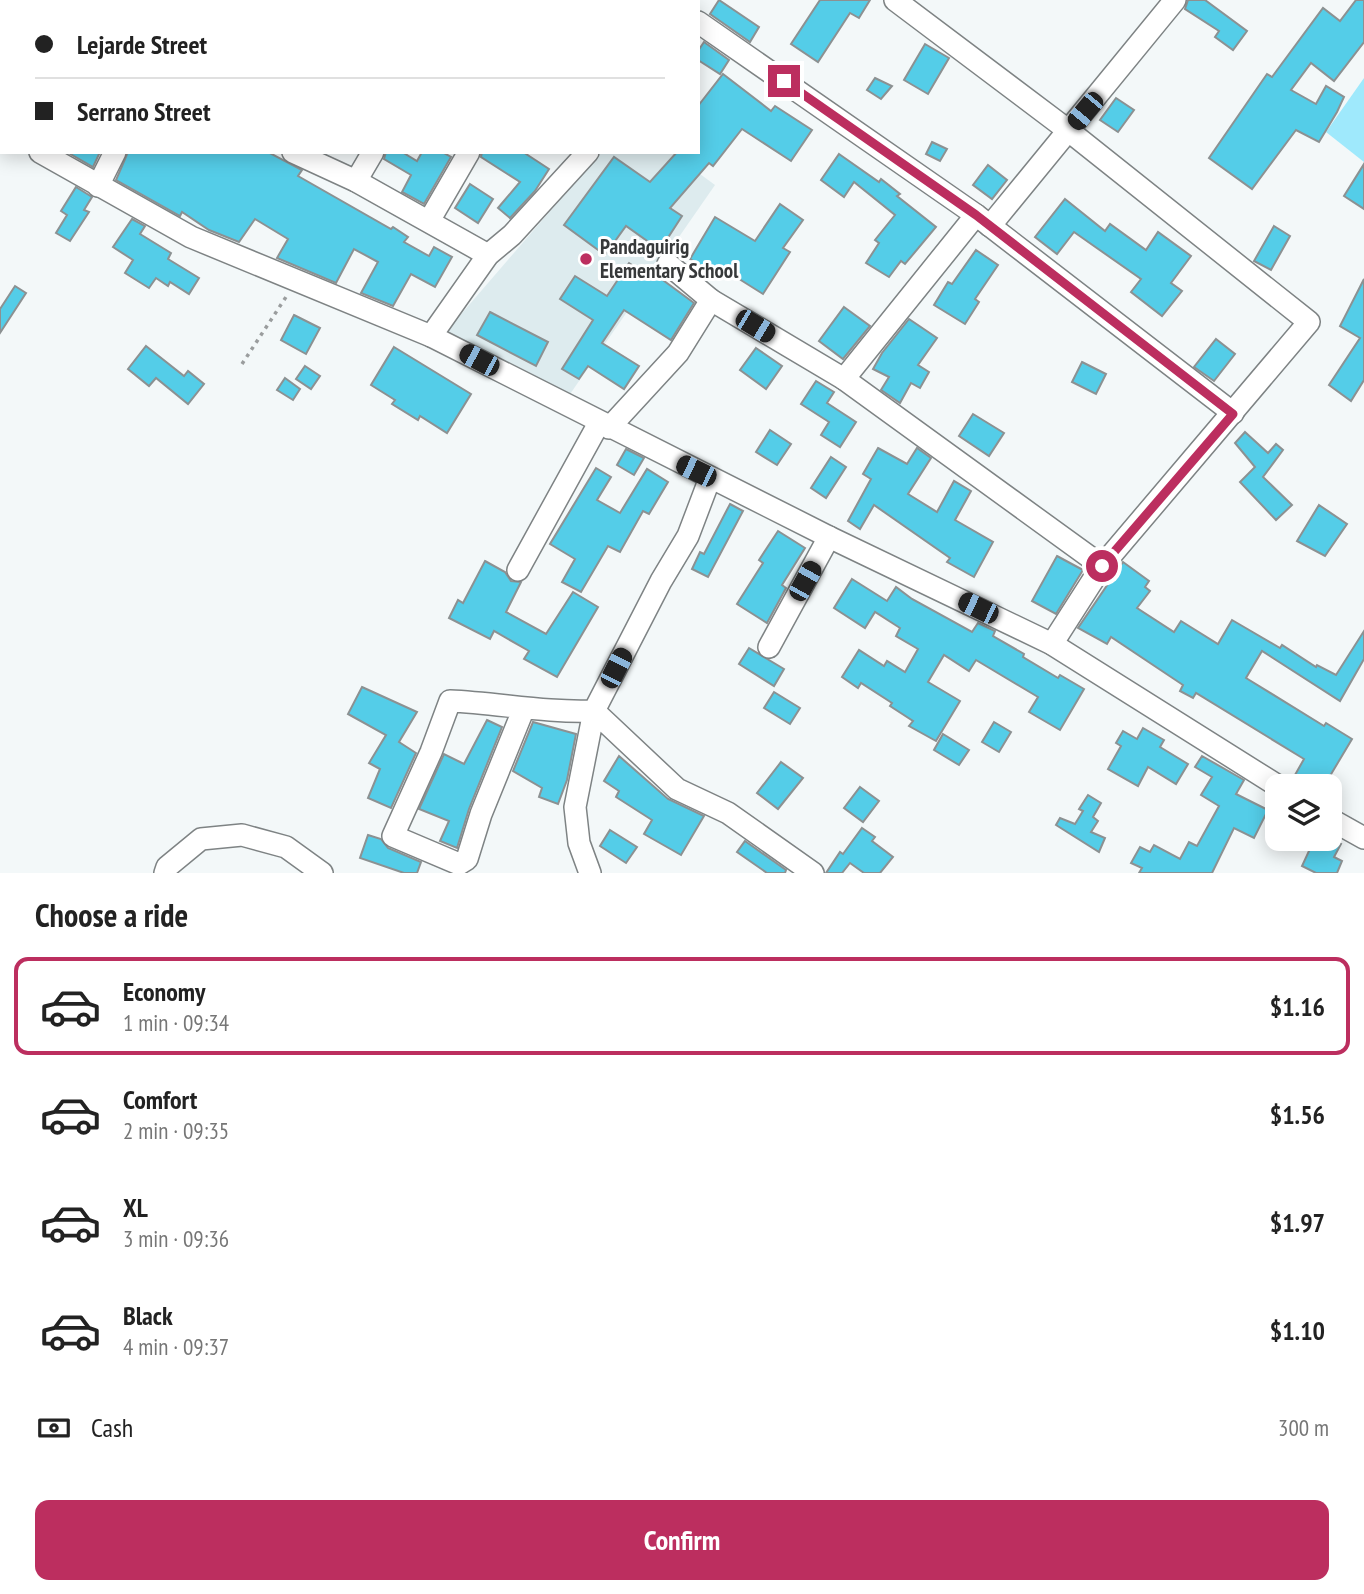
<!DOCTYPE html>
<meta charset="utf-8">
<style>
:root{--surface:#fff;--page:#f6f6f6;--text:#222;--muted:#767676;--line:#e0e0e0;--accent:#bc2e5f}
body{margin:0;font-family:"PT Sans Narrow",sans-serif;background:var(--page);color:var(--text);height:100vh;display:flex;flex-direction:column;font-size:26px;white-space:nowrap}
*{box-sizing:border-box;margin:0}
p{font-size:23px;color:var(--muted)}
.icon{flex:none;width:38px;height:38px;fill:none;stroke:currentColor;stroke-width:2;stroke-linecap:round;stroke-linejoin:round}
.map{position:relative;height:873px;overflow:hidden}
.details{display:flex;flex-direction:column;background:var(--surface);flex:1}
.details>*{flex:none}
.banner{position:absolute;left:0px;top:0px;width:700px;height:154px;box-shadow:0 4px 18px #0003;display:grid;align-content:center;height:154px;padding:0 35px;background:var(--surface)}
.controls{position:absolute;left:1265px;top:774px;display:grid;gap:14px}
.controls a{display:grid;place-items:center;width:77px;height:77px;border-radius:14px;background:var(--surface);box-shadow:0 4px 18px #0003;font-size:35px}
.end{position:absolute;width:32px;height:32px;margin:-16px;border:9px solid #bc2e5f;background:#fff;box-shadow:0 0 0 4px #fff}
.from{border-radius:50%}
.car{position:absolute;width:21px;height:42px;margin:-21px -10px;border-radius:9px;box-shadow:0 0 5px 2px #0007;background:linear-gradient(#222 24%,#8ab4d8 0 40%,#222 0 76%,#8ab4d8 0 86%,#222 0)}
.banner b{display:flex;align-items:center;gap:24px;height:66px;font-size:26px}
.banner b+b{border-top:2px solid var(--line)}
.banner i{width:18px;height:18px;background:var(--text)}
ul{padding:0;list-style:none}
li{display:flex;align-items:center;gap:21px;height:98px;margin:0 14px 10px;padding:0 21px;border:4px solid transparent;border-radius:14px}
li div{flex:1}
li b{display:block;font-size:26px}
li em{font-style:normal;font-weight:600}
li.active{border-color:var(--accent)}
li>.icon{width:63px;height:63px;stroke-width:1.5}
h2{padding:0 35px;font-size:32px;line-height:84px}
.pay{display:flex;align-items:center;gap:18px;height:77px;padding:0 35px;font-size:26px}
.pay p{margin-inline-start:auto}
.button{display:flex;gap:14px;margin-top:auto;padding:14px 35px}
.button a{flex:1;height:80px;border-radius:14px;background:var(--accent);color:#fff;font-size:28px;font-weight:600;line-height:80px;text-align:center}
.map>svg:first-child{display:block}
.built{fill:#ddebee}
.green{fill:#9fe9fc}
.building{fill:#54cde8;stroke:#8c9192;stroke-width:2}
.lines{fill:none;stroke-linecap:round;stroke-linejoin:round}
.minor-casing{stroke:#7e8384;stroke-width:24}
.path{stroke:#9a9d9e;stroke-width:3.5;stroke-dasharray:3.5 5;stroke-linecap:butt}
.minor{stroke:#fff;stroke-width:21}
.route{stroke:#bc2e5f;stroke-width:9}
.poi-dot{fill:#bc2e5f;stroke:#fff;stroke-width:2.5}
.labels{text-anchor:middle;stroke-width:6;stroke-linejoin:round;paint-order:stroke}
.poi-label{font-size:21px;font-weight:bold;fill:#37393a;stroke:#fff;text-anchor:start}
</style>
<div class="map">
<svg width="1364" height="873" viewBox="0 0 1364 873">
<rect width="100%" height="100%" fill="#f3f8f9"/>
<path class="built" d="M 601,152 L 670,152 L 715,185 L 568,397 L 444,334 Z"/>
<path class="green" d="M 1364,78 L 1364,162 L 1326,132 Z"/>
<g class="building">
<path d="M 719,0 L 759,27 L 750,42 L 710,14 Z"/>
<path d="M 820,0 L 870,0 L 859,18 L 850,13 L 818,62 L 791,44 Z"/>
<path d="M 1188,0 L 1205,0 L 1247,31 L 1233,50 L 1215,37 L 1219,31 L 1185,9 Z"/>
<path d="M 1356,0 L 1364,0 L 1364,42 L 1334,81 L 1311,63 L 1291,90 L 1316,104 L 1326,86 L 1344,97 L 1337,112 L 1319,142 L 1296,130 L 1252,189 L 1209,158 L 1267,74 L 1272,77 L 1323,8 L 1340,21 Z"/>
<path d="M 704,42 L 729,60 L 720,74 L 698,60 L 698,51 Z"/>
<path d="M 925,44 L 949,58 L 928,94 L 904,80 Z"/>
<path d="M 723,74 L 771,111 L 775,106 L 812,130 L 791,161 L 742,129 L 713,166 L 709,163 L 670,208 L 682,216 L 660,250 L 626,226 L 605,255 L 564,225 L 614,157 L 650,182 L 677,152 L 698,152 L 698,106 Z"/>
<path d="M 875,78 L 892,86 L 881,99 L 867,90 Z"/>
<path d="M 1116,98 L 1134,110 L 1118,132 L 1100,120 Z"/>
<path d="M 932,142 L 947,149 L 940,161 L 926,154 Z"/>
<path d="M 67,152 L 100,152 L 93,167 Z"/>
<path d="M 128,152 L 268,152 L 302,170 L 298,176 L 391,229 L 393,227 L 408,237 L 404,242 L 429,256 L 434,247 L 452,257 L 435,287 L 411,274 L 393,306 L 361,293 L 378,262 L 354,249 L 336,283 L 277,258 L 288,239 L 255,219 L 239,242 L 209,230 L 182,212 L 180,216 L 116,180 Z"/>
<path d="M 386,152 L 402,152 L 417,161 L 422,152 L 442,152 L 451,157 L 424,204 L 402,192 L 411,175 L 384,159 Z"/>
<path d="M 482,152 L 523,152 L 549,169 L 535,191 L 510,218 L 498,208 L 520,182 L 481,157 Z"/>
<path d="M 839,154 L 879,182 L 881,179 L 900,194 L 897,196 L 936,227 L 905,264 L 901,261 L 889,277 L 866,263 L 879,243 L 875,240 L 895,215 L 854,182 L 844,197 L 821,180 Z"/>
<path d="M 1364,164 L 1364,209 L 1344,196 Z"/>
<path d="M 988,165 L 1007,180 L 992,199 L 973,185 Z"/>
<path d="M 470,184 L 493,199 L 478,223 L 455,208 Z"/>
<path d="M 76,187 L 92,197 L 84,210 L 89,212 L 70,241 L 56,233 L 67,215 L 61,211 Z"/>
<path d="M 1065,199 L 1105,231 L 1110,224 L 1146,250 L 1158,232 L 1191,256 L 1171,283 L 1182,291 L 1162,316 L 1131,292 L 1141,279 L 1074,232 L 1057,254 L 1035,237 Z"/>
<path d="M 780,204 L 803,220 L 783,248 L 790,252 L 763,294 L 720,267 L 715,274 L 690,259 L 715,217 L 755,241 Z"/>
<path d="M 132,219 L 145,226 L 140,234 L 171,253 L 168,259 L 199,278 L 189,294 L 170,282 L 168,286 L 156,278 L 149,288 L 125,273 L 133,260 L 113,247 Z"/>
<path d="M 1274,226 L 1290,236 L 1271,270 L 1254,261 Z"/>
<path d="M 976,250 L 998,265 L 975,299 L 979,302 L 965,324 L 934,305 L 948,282 L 952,284 Z"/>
<path d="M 629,263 L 654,279 L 656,275 L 694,303 L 671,340 L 624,310 L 602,343 L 639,366 L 624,389 L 588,366 L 579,379 L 562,369 L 593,320 L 560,299 L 575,276 L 607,296 Z"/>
<path d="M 1364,279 L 1364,380 L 1351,401 L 1329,385 L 1360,338 L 1340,326 Z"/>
<path d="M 15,286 L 26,293 L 0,333 L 0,309 Z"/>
<path d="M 844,307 L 870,326 L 843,359 L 819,341 Z"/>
<path d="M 490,312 L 548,342 L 536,366 L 477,335 Z"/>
<path d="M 294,315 L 320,328 L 306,354 L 281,340 Z"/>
<path d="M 909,319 L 937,338 L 918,365 L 929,372 L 920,388 L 911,383 L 900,403 L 881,390 L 889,377 L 873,369 L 882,353 Z"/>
<path d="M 1216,339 L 1235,354 L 1214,381 L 1194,367 Z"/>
<path d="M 146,346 L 184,376 L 188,371 L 204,384 L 188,404 L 156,378 L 149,386 L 128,369 Z"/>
<path d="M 394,347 L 471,394 L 447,433 L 420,416 L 418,420 L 392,404 L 395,400 L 371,385 Z"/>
<path d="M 756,348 L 782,366 L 766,389 L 740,370 Z"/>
<path d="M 1082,362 L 1106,374 L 1096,394 L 1072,382 Z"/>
<path d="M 305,366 L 320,376 L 311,389 L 296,379 Z"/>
<path d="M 285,378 L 300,389 L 293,400 L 277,390 Z"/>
<path d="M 816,381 L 834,392 L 827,403 L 856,422 L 840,447 L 821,435 L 829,422 L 801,404 Z"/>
<path d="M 973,414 L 1004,433 L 989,456 L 959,436 Z"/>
<path d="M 770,430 L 791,444 L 777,465 L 756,452 Z"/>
<path d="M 1245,432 L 1268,453 L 1276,444 L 1283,450 L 1263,477 L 1292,505 L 1276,520 L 1240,482 L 1255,467 L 1235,443 Z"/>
<path d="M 878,448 L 907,464 L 917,448 L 931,458 L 908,494 L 937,512 L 954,481 L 971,491 L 955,520 L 993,542 L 974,577 L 947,562 L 950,558 L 874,505 L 860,529 L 848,521 L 871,479 L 863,474 Z"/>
<path d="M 626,449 L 644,458 L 634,475 L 617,465 Z"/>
<path d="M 831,457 L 846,467 L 826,498 L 811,488 Z"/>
<path d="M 596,468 L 611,477 L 597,500 L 620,513 L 647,469 L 668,482 L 649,514 L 643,511 L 620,552 L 608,546 L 581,592 L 562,582 L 575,559 L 550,544 Z"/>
<path d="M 730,504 L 743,511 L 708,577 L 692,569 L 700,552 L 704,554 Z"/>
<path d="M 1319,505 L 1347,524 L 1325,556 L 1297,541 Z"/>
<path d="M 778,531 L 805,548 L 782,585 L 786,588 L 767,623 L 737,604 L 763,563 L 759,560 Z"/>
<path d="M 1057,556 L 1083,570 L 1056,614 L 1032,601 Z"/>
<path d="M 485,561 L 505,572 L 511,581 L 521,582 L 506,612 L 546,634 L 573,592 L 598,607 L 557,677 L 524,659 L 529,651 L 494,631 L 490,639 L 449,618 L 458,600 L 463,603 Z"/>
<path d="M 1123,562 L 1149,581 L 1145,587 L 1150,591 L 1137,608 L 1174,632 L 1181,621 L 1218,644 L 1232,620 L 1280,648 L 1282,645 L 1316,667 L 1317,665 L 1336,675 L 1364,631 L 1364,659 L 1340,701 L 1262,651 L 1246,678 L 1324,726 L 1326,723 L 1352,739 L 1324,786 L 1312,786 L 1295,775 L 1304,759 L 1196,693 L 1193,698 L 1180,691 L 1183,685 L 1111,637 L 1107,644 L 1078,628 Z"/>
<path d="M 852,579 L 887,601 L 896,587 L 912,599 L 972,632 L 978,623 L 995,631 L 993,636 L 1024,654 L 1023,657 L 1058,678 L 1060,675 L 1084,689 L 1060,730 L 1029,712 L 1038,697 L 976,660 L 969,671 L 944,655 L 928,682 L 960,701 L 936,741 L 909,726 L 913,721 L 890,706 L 892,703 L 861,683 L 858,688 L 842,677 L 859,650 L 884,666 L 887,661 L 905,672 L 918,649 L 896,636 L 900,628 L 875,612 L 865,628 L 834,608 Z"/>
<path d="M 749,648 L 784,669 L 774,686 L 739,664 Z"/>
<path d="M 362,687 L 417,712 L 399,742 L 416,753 L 391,808 L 368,798 L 380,769 L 369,763 L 386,735 L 348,714 Z"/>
<path d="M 774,692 L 800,708 L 790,724 L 764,708 Z"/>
<path d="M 487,720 L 502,727 L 469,809 L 457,848 L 440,841 L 449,821 L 419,809 L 444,754 L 464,764 Z"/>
<path d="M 533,722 L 576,734 L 567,780 L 558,804 L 539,797 L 542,788 L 513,771 Z"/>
<path d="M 994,722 L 1011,732 L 999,752 L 982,742 Z"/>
<path d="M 1143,728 L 1164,740 L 1160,747 L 1188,764 L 1176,784 L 1148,767 L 1138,786 L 1108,769 L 1121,746 L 1116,743 L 1123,731 L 1137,739 Z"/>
<path d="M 943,734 L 969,750 L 959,765 L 934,750 Z"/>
<path d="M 619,756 L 668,799 L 704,816 L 681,855 L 644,834 L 652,820 L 616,797 L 619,791 L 604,781 Z"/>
<path d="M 1202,756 L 1244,780 L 1236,794 L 1268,810 L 1254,838 L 1234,828 L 1212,873 L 1139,873 L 1142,868 L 1131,863 L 1140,847 L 1150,852 L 1154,845 L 1180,859 L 1189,842 L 1197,846 L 1219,806 L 1201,795 L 1212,777 L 1195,767 Z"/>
<path d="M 781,762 L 803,778 L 778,809 L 757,793 Z"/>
<path d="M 860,787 L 879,801 L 863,822 L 844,808 Z"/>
<path d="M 1088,795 L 1101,803 L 1093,817 L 1098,821 L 1091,832 L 1105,838 L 1099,852 L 1056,825 L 1060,818 L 1075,824 L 1083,811 L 1079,809 Z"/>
<path d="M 862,828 L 875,837 L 872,841 L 893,857 L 880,873 L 864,873 L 850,863 L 842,873 L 826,873 L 840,852 L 843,854 Z"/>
<path d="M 610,830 L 637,847 L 626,863 L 600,846 Z"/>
<path d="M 368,835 L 381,839 L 388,848 L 421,862 L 417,873 L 404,873 L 360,858 Z"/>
<path d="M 1315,838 L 1329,838 L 1341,844 L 1334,857 L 1342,861 L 1337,873 L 1316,873 L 1302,866 Z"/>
<path d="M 745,841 L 786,870 L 785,873 L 767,873 L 737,852 Z"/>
</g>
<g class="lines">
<g class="minor-casing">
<g id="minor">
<path d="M 23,0 L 26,2"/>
<path d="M 895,0 L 1069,131 L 1309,322 L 1102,566 L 1052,644"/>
<path d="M 118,2 L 119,0"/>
<path d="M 199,2 L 200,0"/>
<path d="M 289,2 L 290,0"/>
<path d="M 377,2 L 378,0"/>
<path d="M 459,2 L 460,0"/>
<path d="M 552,2 L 553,0"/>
<path d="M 687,2 L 687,0"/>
<path d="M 698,22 L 976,215 L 1233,413"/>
<path d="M 0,129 L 2,130"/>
<path d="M 40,152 L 191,237 L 431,336 L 829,537 L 1052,644 L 1278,786"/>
<path d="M 293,152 L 356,181 L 488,255"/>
<path d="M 356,181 L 373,152"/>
<path d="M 98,186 L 115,152"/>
<path d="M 429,221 L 469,152"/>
<path d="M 990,226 L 1175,0"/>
<path d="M 668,264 L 711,300 L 844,379 L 1102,566"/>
<path d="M 431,336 L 488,255 L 512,235 L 588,152"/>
<path d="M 844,379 L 976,215"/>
<path d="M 609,428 L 678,353 L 711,300"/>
<path d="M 518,570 L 599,423"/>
<path d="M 769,647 L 829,537"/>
<path d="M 524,708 L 481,814 L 467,859 L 459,864 L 393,836 L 431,752 L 450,701 C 498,703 545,713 594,711 L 661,581 L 688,536 L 710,478"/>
<path d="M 1330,819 L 1364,838"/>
<path d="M 165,873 L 167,867 L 201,839 L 242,835 L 286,847 L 322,873"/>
<path d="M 590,873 L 579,843 L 575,807 L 594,711 L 677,789 L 728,813 L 813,873"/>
</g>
</g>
<path class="path" d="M 242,364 L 286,297"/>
<use href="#minor" class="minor"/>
</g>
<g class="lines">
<path class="route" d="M 784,81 L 976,215 L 1233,414 L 1102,566"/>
</g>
<circle class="poi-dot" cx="586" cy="259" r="7"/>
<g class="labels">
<g class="poi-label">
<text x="600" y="254">Pandaguirig<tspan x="600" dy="24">Elementary School</tspan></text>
</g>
</g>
</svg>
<div class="controls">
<a><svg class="icon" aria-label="layers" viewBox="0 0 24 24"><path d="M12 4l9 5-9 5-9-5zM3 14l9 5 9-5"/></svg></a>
</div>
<i class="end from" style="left:1102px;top:566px"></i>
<i class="end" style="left:784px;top:81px"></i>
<i class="car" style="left:1085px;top:111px;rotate:220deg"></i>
<i class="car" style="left:755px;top:326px;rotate:121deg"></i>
<i class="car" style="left:479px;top:360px;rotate:298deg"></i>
<i class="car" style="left:696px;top:471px;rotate:296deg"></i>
<i class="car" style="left:805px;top:581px;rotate:29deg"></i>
<i class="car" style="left:978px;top:608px;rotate:296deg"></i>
<i class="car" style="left:616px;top:668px;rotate:27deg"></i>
<div class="banner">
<b><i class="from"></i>Lejarde Street</b>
<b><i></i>Serrano Street</b>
</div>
</div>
<section class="details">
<h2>Choose a ride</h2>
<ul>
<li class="active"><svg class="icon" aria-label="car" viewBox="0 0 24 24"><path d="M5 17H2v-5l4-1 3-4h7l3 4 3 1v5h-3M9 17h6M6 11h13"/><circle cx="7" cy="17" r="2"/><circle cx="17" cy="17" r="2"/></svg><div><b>Economy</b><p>1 min · 09:34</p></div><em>$1.16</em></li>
<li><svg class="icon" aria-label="car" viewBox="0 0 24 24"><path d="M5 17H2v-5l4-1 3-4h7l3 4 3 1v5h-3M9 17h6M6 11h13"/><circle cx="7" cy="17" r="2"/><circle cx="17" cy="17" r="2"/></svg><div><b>Comfort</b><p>2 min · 09:35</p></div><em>$1.56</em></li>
<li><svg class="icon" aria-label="car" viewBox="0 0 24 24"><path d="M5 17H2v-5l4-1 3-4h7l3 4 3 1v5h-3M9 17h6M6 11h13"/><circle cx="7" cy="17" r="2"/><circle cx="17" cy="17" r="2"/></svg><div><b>XL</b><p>3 min · 09:36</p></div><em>$1.97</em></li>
<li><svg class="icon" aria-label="car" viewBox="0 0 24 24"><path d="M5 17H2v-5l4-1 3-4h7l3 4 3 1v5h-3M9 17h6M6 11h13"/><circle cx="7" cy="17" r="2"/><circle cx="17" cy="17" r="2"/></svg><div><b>Black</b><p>4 min · 09:37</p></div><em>$1.10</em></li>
</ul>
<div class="pay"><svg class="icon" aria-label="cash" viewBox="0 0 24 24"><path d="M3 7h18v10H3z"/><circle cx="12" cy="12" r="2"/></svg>Cash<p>300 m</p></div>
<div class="button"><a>Confirm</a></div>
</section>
